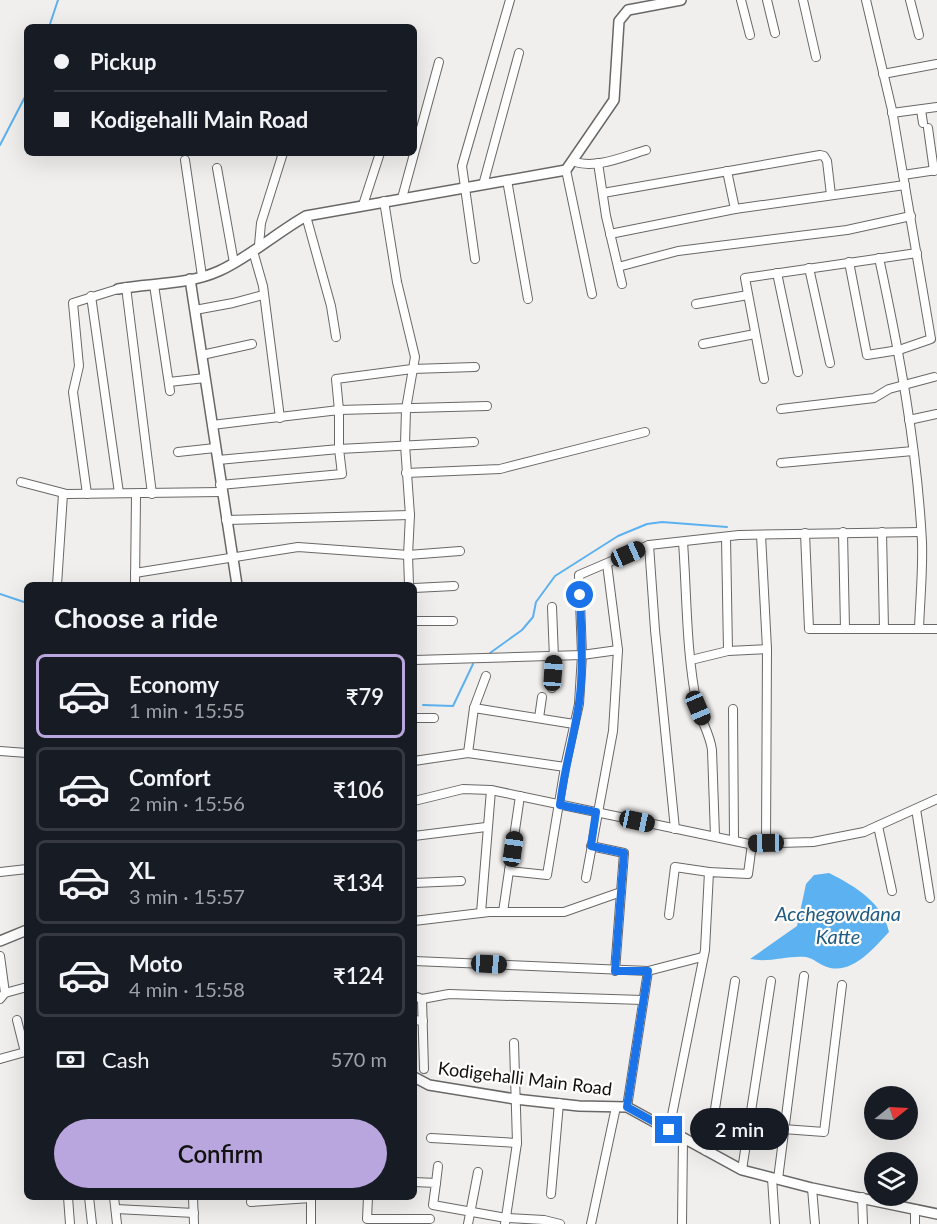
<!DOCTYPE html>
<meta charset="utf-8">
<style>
:root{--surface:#171b24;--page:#242831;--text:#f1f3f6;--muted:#9ea1a6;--line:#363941;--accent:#b9a6de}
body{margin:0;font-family:Lato,sans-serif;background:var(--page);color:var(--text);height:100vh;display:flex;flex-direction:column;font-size:22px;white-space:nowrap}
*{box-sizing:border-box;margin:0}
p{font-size:20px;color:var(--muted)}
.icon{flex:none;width:33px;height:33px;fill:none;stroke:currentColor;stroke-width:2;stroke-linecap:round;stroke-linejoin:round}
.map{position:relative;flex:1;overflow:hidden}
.sheet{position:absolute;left:24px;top:582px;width:393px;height:618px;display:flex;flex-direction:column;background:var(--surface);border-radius:9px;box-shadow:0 6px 24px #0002}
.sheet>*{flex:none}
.banner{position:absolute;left:24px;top:24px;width:393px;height:132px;border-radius:9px;box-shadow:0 6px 24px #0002;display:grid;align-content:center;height:132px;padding:0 30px;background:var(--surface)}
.needle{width:39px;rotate:72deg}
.buttons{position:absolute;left:864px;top:1086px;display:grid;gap:12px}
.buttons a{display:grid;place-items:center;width:54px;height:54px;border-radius:50%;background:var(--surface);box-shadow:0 6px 24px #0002;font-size:30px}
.end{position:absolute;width:27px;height:27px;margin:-14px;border:8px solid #1a73e8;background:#fff;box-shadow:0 0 0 3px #fff}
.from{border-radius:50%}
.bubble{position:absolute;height:42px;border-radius:21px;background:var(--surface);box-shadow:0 6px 24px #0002;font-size:20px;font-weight:600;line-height:42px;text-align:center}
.car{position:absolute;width:18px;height:36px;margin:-18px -9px;border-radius:8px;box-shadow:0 0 4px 2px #0007;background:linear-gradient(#222 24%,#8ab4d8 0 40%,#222 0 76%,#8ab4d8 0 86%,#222 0)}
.banner b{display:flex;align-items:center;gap:21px;height:57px;font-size:22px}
.banner b+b{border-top:2px solid var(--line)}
.banner i{width:15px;height:15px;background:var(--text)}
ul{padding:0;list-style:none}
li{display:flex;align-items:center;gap:18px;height:84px;margin:0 12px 9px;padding:0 18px;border:3px solid var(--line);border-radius:9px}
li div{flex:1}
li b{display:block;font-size:22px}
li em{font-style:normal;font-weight:600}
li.current{border-color:var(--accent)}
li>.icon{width:54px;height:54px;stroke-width:1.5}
h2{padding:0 30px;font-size:27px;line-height:72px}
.pay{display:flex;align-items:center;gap:15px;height:66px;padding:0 30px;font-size:22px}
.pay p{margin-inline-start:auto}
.cta{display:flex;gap:12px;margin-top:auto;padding:12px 30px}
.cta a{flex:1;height:69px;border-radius:36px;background:var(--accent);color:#111;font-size:24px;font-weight:600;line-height:69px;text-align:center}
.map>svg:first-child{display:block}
.water{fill:#5cb1f0}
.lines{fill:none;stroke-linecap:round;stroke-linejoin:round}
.stream{stroke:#5cb1f0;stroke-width:2}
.minor-casing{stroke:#6a6866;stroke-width:10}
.tertiary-casing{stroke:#6a6866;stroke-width:12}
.minor{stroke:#fff;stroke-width:8}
.tertiary{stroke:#fff;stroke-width:9}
.route{stroke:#1a73e8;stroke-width:8}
.labels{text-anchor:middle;stroke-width:4.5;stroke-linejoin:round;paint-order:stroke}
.street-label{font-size:18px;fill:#11100f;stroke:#fffdfa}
.water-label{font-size:20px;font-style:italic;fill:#1d5a84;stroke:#fffdfa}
</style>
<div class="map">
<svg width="937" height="1224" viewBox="0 0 937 1224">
<rect width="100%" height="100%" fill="#f1efed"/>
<path class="water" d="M 829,873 C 855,886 883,903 889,932 C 873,949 852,975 827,967 C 820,965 813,958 806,957 C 788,955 770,963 750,959 L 797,926 L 806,884 L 814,875 Z"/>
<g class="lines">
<g class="stream">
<path d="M 49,27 L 58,0"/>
<path d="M 0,145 L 27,93"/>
<path d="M 0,594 L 27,603"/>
<path d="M 490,653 L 522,630 L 533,617 L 536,602 L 555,576 L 618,536 L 647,524 L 662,522 L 727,527"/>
<path d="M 423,705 L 453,706 L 473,664"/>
</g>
<g class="minor-casing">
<g id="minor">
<path d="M 741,0 L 750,35"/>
<path d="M 767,0 L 775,33"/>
<path d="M 803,0 L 816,57"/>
<path d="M 910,0 L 919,35"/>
<path d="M 883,74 L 937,64"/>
<path d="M 921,110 L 923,123"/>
<path d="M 892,113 L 937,107"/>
<path d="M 928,128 L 934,171"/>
<path d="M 185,160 L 202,276"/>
<path d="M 573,161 C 594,170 625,156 646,150"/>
<path d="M 598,163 L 606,216 L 622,284"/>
<path d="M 217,168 L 234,263"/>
<path d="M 566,170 L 592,294"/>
<path d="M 727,171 L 735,209"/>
<path d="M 903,175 L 937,170"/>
<path d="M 507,180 L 528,299"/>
<path d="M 483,185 L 519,53"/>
<path d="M 603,193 L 820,155 L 824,156 L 827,161 L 831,195"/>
<path d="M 402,198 L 439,62"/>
<path d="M 384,201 L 397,282 L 415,357 L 406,409 L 405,445 L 410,515 L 408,555 L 409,585"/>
<path d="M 363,205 L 380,153"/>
<path d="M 306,216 L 331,306 L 336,337"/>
<path d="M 610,234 L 735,209 L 905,185"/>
<path d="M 259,245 L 261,223 L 283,153"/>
<path d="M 253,251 L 263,286 L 280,418"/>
<path d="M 879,258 C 899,351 917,446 922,542 C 923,571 920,600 919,629"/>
<path d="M 475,259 L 462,166 L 510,0"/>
<path d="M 849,262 L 867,355 L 899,350 L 931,339 L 892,110 L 866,0"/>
<path d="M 618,267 L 678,251 L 847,230 L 911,216"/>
<path d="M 809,268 L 830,363"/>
<path d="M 777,273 L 798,372"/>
<path d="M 154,285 L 170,391"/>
<path d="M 126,287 L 152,494"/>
<path d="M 91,296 L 119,493"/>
<path d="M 696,304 L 748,295"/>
<path d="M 195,310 L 233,303 L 263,295"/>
<path d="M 703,344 L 755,334"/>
<path d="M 202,355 L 252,344"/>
<path d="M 475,367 L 412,369 L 336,379 L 339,410 L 487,406"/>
<path d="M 764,379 L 745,278 L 917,253"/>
<path d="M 169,382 L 205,378"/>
<path d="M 781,409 L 874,398 L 889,389 L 934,377"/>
<path d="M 909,420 L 937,414"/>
<path d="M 212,425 L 339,410 L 339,449 L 218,460"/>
<path d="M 178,452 L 215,448"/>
<path d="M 781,463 L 913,451"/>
<path d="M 406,473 L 500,469 L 645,432"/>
<path d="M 21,482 L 67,494 L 221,492"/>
<path d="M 220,485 L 342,474 L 339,449 L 474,442"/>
<path d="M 87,494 L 73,392 L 79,366 L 73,303 L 118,289"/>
<path d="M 226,520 L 410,515"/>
<path d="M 843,532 L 845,629"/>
<path d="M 882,532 L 884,629"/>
<path d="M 805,533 L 809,629 L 937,629"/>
<path d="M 761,535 L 767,649 L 766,843"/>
<path d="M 726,537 L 728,651 L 767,649"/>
<path d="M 683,542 C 687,596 686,652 697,705 C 701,721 710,734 712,750 L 715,836"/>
<path d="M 649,545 L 655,630 L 675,829"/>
<path d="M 135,573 L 298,547 L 408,555 L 460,551"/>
<path d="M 57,585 L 63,494"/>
<path d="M 135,585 L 136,495"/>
<path d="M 414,588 L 454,586"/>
<path d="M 552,607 L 554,658 L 552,688"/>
<path d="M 414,621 L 453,621"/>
<path d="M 414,660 L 582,655 L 579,575 L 649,545 L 739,535 L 921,532"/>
<path d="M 691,660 L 728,651"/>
<path d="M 474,708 L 486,676"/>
<path d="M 733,709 L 734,840"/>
<path d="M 414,718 L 434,718"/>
<path d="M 539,718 L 542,697"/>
<path d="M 0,751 L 27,753"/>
<path d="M 468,753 L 474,708 L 574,724"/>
<path d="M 414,761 L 468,753 L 565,767"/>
<path d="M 414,801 L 463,789 L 491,790 L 749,844 L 813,842 L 864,832 L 937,799"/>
<path d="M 916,809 L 930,898"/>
<path d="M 878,826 L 892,891"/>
<path d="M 414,836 L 486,827"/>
<path d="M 591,846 L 624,853 L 615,971"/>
<path d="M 509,871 L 547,875 L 565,767 L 579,704 L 582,655 L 618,650"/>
<path d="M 0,872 L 27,869"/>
<path d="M 586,878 L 613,731 L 618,650 L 607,564"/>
<path d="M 414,883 L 461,881"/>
<path d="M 503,912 L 520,796"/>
<path d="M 481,913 L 491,790"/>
<path d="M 669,915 L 675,867 L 709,872"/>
<path d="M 414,921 L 489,912 L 564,912 L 621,892"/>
<path d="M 0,956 L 5,993"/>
<path d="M 414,961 L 648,971 L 702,957"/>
<path d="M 414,996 L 422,999 L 424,1069"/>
<path d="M 0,999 L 5,993 L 27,987"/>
<path d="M 422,999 L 449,994 L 643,1000"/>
<path d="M 414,1020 L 423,1021"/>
<path d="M 0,1059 L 25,1052 L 17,1020"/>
<path d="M 627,1107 L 648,971"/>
<path d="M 783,1129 L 824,1132 L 842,985"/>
<path d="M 669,1130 L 705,950 L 709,872 L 748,874 L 752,844"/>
<path d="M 431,1138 L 517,1143"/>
<path d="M 706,1151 L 715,1109 L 735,981"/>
<path d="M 742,1170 L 771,981"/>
<path d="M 772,1178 L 775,1224"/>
<path d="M 778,1179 L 804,976"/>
<path d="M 414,1182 L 436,1183 L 433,1205 L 506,1218 L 544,1220 L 560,1224"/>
<path d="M 436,1183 L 438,1166"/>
<path d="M 812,1188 L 815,1224"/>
<path d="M 551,1194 L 559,1103"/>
<path d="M 68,1197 L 70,1224"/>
<path d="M 89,1197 L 92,1224"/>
<path d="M 114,1197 L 117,1224"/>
<path d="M 193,1197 L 194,1224"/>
<path d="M 311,1197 L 311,1224"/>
<path d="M 368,1197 L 367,1219 L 430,1219"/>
<path d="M 862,1197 L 863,1224"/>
<path d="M 251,1202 L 311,1198"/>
<path d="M 116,1209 L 194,1213"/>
<path d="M 468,1224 L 478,1172"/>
<path d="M 505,1224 L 517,1143 L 514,1043"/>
<path d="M 591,1224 L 616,1107"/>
<path d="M 682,1224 L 683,1138"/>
<path d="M 915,1224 L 915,1209"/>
</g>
</g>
<g class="tertiary-casing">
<g id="tertiary">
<path d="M 190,279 L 237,585"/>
<path d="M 118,289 C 151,283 188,285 219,271 C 250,257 276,233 306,216 L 566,170 L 614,100 L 619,21 L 628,10 L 681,0"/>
<path d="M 0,941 L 27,930"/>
<path d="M 414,1077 L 429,1085 L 515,1099 L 579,1106 L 627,1107 L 742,1170 L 812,1188 L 937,1214"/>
</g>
</g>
<use href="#minor" class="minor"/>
<use href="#tertiary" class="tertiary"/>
</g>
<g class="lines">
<path class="route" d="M 580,595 C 581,631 584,668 579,703 C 574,737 564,770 560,805 L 596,812 L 591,846 L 624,853 L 615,971 L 648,971 L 627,1107 L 669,1130"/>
</g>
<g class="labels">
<g class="street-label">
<text transform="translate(525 1079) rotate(7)" y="6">Kodigehalli Main Road</text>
</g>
<g class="water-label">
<text x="838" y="921">Acchegowdana<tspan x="838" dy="23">Katte</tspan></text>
</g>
</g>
</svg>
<div class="buttons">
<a><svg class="needle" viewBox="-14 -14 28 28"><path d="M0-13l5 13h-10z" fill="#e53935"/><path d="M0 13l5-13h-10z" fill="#9ea1a6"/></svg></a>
<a><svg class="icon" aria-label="layers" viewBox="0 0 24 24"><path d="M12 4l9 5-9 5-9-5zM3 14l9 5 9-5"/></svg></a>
</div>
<i class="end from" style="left:580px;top:595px"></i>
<i class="end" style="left:669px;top:1130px"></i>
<div class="bubble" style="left:690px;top:1108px;width:99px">2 min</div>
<i class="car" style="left:628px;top:554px;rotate:66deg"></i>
<i class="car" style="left:553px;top:673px;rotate:4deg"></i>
<i class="car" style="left:698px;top:708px;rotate:157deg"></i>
<i class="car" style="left:637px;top:821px;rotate:102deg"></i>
<i class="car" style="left:766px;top:843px;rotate:269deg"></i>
<i class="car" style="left:513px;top:849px;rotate:8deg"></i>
<i class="car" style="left:489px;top:964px;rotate:93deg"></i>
<div class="banner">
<b><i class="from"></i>Pickup</b>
<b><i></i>Kodigehalli Main Road</b>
</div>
<section class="sheet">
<h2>Choose a ride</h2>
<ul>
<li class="current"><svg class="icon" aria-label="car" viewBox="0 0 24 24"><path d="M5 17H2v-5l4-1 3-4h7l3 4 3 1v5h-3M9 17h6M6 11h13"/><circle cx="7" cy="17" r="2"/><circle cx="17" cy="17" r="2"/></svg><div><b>Economy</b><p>1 min · 15:55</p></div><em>₹79</em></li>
<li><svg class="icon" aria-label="car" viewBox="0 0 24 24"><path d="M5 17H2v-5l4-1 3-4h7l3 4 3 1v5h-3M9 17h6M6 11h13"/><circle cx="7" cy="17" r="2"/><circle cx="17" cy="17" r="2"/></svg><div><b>Comfort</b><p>2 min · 15:56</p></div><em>₹106</em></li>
<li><svg class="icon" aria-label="car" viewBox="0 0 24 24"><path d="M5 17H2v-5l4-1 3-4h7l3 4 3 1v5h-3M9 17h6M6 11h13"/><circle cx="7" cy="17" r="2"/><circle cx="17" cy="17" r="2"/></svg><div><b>XL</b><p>3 min · 15:57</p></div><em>₹134</em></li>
<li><svg class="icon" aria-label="car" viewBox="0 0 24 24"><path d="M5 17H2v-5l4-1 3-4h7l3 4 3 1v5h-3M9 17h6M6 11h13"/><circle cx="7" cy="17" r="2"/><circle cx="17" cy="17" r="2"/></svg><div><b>Moto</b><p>4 min · 15:58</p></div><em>₹124</em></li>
</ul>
<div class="pay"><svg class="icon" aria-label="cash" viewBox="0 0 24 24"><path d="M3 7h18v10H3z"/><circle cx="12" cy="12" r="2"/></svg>Cash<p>570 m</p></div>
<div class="cta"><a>Confirm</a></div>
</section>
</div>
